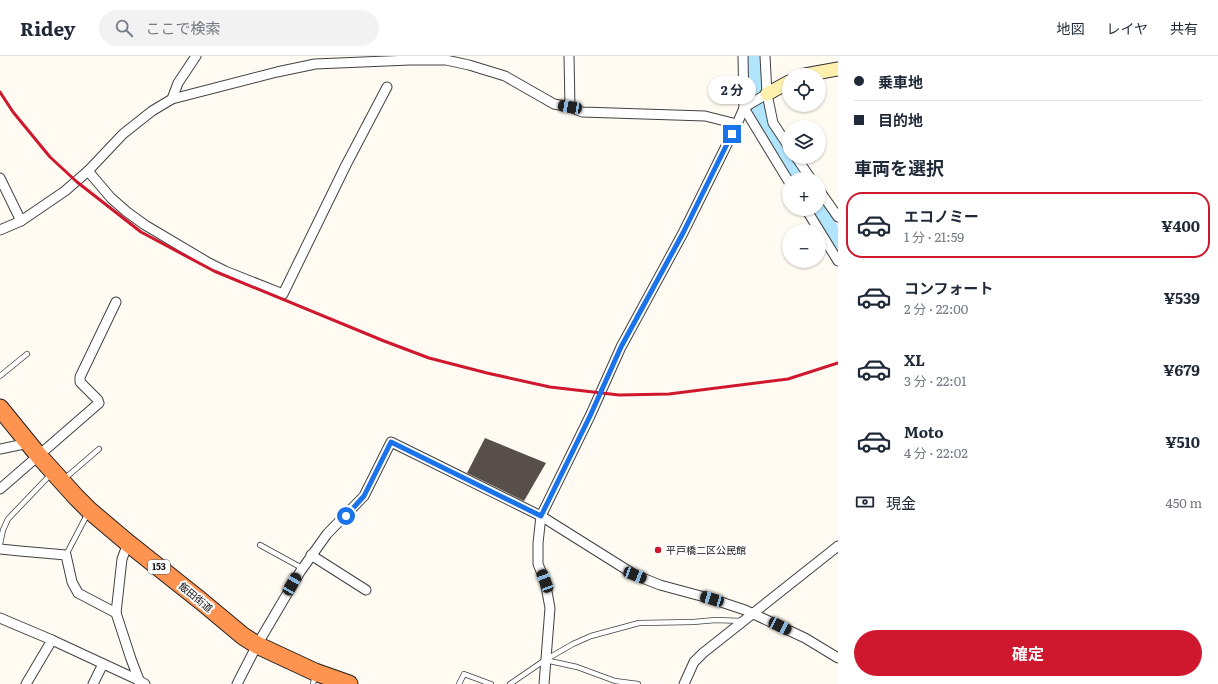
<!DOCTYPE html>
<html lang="ja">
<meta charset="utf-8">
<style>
:root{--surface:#fff;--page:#f2f2f3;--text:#1f2937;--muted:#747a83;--line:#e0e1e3;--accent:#cf172d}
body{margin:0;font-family:Literata,"Noto Sans JP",serif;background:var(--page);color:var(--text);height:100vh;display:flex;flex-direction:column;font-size:15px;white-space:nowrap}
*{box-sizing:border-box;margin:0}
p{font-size:13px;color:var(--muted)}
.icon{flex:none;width:22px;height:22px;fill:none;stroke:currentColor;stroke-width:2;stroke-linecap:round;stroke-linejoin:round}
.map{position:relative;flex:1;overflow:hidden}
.panel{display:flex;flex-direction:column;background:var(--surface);width:380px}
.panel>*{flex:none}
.hud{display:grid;align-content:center;height:88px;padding:0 16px;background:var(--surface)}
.fabs{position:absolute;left:782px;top:12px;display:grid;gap:8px}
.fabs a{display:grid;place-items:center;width:44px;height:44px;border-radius:50%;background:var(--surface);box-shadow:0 1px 3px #0004;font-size:20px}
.end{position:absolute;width:18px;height:18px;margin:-9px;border:5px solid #1a73e8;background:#fff;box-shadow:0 0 0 2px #fff}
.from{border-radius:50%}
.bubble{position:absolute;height:28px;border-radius:14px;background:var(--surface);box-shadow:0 1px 3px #0004;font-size:13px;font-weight:700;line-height:28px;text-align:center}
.car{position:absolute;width:12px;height:24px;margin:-12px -6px;border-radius:5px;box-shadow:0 0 3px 1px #0007;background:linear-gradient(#222 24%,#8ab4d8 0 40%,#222 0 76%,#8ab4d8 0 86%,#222 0)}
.hud b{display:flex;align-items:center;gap:14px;height:38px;font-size:15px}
.hud b+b{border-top:1px solid var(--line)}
.hud i{width:10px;height:10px;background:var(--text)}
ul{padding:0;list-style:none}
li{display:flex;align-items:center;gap:12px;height:66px;margin:0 8px 6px;padding:0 8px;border:2px solid transparent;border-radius:16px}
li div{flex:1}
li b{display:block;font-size:15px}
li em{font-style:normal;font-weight:700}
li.on{border-color:var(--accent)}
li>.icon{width:36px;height:36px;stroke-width:1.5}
h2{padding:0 16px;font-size:18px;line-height:48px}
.pay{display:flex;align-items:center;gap:10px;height:44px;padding:0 16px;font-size:15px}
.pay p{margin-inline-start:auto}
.action{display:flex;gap:8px;margin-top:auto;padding:8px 16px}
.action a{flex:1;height:46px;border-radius:24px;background:var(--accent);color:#fff;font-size:16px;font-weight:700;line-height:46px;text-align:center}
header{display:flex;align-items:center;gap:24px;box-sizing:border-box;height:56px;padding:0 20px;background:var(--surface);border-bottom:1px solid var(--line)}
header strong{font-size:19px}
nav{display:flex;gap:22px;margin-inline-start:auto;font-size:14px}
.search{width:280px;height:36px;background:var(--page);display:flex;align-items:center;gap:10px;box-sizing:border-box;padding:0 14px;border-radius:22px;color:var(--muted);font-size:15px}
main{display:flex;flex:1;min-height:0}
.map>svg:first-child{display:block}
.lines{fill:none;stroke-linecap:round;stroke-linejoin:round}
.river{stroke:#b0e5fd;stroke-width:19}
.building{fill:#594f4a}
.lane-casing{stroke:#424242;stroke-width:6}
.street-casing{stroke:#424242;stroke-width:11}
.secondary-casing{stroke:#313131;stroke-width:15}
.highway-casing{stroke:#202020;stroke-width:19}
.lane{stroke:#fff;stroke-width:4.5}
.street{stroke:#fff;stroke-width:9}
.secondary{stroke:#fff0ad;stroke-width:13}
.highway{stroke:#ff9350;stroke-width:17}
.rail{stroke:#cf172d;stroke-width:3}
.route{stroke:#1a73e8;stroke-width:5}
.poi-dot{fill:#cf172d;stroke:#fff;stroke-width:1.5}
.labels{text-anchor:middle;stroke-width:4;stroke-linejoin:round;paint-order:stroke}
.shield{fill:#fff;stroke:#575757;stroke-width:1}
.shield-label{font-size:9px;font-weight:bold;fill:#0f0f0f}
.poi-label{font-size:10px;fill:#0f0f0f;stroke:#fff;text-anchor:start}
.street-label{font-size:10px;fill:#0f0f0f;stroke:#fff}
</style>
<header>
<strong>Ridey</strong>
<div class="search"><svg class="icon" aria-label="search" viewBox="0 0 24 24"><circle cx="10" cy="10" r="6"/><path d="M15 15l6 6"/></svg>ここで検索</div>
<nav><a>地図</a><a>レイヤ</a><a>共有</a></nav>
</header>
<main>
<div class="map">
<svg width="838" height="628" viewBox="0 0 838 628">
<rect width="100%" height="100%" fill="#fffbf2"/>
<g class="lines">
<g class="river">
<path d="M 751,0 C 751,26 753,52 764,76 C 772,92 784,108 794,123"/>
<path d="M 815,153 L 838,187"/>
</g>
</g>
<path class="building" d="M 485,382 L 546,407 L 524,445 L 467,417 Z"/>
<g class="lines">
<g class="lane-casing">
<g id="lane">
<path d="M 0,320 L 27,298"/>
<path d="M 63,424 L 99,393"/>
<path d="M 0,488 L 3,474 L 8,463 L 51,418"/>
<path d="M 260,489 L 302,512"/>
<path d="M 66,499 L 88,457"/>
<path d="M 545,604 L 577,611 L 615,625 L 638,628"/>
<path d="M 313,628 L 315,619"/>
<path d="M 459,628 L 464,618 L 491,628"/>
<path d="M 510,628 L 545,604 L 573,588 L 591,580 L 639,567 L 693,566 L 716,564 L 742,565"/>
</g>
</g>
<g class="street-casing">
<g id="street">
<path d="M 569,0 L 570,51"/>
<path d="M 765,0 L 767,38 L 773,67 L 789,91"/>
<path d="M 172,43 L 178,27 L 196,0"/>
<path d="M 744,52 L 789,126"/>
<path d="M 744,52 L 748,49 L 767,38"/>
<path d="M 796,101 L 811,123"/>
<path d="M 88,115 L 111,142 L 127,156 L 145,169 L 209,207 L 225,215 L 283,238 L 346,109 L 387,31"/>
<path d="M 0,122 L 21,165"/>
<path d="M 819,134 L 838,161"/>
<path d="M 806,153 L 838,205"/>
<path d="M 0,174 L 21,165 L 65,135 L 88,115 L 123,78 L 152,55 L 172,43 L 277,16 L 315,8 L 410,4 L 446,4 L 469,9 L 505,20 L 554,48 L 570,51 L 582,56 L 705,60 L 737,68"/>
<path d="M 0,393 L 29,387"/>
<path d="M 0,433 L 99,347 L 98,344 L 80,326 L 80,321 L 116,246"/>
<path d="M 0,493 L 20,495 L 66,499 L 72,526 L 78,537 L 116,557 L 131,603 L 139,624"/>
<path d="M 311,499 L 366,534"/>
<path d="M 116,557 L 122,503 L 128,487"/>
<path d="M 0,562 L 52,584 L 136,623 L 145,628"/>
<path d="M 26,628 L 52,584"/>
<path d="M 93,628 L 103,608"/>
<path d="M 237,628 L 257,589 L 300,516 L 327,478 L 364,440 L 391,386 L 541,460 L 635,519 L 660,529 L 712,543 L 745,554 L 805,582 L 838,602"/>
<path d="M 544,628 L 550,552 L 545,525 L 538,508 L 538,487 L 541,460 L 590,360 L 621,291 L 683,177 L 737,68 L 744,52 L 743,0"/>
<path d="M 684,628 L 694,606 L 703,597 L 838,490"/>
</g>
</g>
<g class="secondary-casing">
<g id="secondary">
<path d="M 805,19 L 838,13"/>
<path d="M 767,38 L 789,26"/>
</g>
</g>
<g class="highway-casing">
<path id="highway" d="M 0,352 L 39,400 L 76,441 L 89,454 L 128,487 L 201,545 L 243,580 L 257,589 L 315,616 L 349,628"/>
</g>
<use href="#lane" class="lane"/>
<use href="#street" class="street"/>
<use href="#secondary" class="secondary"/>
<use href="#highway" class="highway"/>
<path class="rail" d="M 0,36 L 13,56 L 50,101 L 77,126 L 141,176 L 214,215 L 384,285 L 429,302 L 487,317 L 550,331 L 619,339 L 669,338 L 788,323 L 838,307"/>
</g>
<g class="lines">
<path class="route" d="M 346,460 L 364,440 L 391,386 L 541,460 L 590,360 L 621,291 L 683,177 L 732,78"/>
</g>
<circle class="poi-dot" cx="658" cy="494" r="4"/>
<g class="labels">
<rect class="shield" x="148" y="504" width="22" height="14" rx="3"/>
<g class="shield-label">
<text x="159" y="514">153</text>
</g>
<g class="poi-label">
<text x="666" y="498">平戸橋二区公民館</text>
</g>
<g class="street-label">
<text transform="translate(196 541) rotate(39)" y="4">飯田街道</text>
</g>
</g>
</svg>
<div class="fabs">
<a><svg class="icon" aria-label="locate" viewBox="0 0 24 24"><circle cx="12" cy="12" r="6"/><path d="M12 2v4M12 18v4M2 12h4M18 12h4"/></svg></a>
<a><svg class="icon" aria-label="layers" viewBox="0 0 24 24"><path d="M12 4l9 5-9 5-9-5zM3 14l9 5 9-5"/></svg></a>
<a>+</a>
<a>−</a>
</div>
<i class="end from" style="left:346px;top:460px"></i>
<i class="end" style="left:732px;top:78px"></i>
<div class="bubble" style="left:708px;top:20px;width:48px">2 分</div>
<i class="car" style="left:570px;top:51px;rotate:280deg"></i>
<i class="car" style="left:635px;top:519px;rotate:111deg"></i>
<i class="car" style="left:545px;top:525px;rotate:339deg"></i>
<i class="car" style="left:292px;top:528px;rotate:30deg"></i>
<i class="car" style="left:712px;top:543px;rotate:286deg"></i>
<i class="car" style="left:780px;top:570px;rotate:116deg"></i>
</div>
<section class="panel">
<div class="hud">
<b><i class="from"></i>乗車地</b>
<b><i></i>目的地</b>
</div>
<h2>車両を選択</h2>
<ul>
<li class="on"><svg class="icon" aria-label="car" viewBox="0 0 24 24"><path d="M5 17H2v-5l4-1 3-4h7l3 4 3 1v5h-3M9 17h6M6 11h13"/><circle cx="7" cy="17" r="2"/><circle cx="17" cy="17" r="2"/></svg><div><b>エコノミー</b><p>1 分 · 21:59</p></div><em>¥400</em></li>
<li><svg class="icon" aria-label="car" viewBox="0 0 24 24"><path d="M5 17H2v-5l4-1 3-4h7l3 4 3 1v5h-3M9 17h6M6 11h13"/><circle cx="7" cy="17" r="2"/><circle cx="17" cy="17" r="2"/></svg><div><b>コンフォート</b><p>2 分 · 22:00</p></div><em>¥539</em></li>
<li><svg class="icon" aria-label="car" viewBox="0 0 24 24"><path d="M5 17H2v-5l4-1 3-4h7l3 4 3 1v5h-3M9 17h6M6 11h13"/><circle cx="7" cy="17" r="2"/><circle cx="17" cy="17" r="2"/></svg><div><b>XL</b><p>3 分 · 22:01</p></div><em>¥679</em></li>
<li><svg class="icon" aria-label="car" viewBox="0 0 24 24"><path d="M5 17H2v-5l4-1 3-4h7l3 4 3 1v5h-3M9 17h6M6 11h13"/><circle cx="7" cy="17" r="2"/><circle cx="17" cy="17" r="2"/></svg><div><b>Moto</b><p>4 分 · 22:02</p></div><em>¥510</em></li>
</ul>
<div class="pay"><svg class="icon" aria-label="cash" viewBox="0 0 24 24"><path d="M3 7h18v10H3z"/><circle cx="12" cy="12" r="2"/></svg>現金<p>450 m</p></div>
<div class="action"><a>確定</a></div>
</section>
</main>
